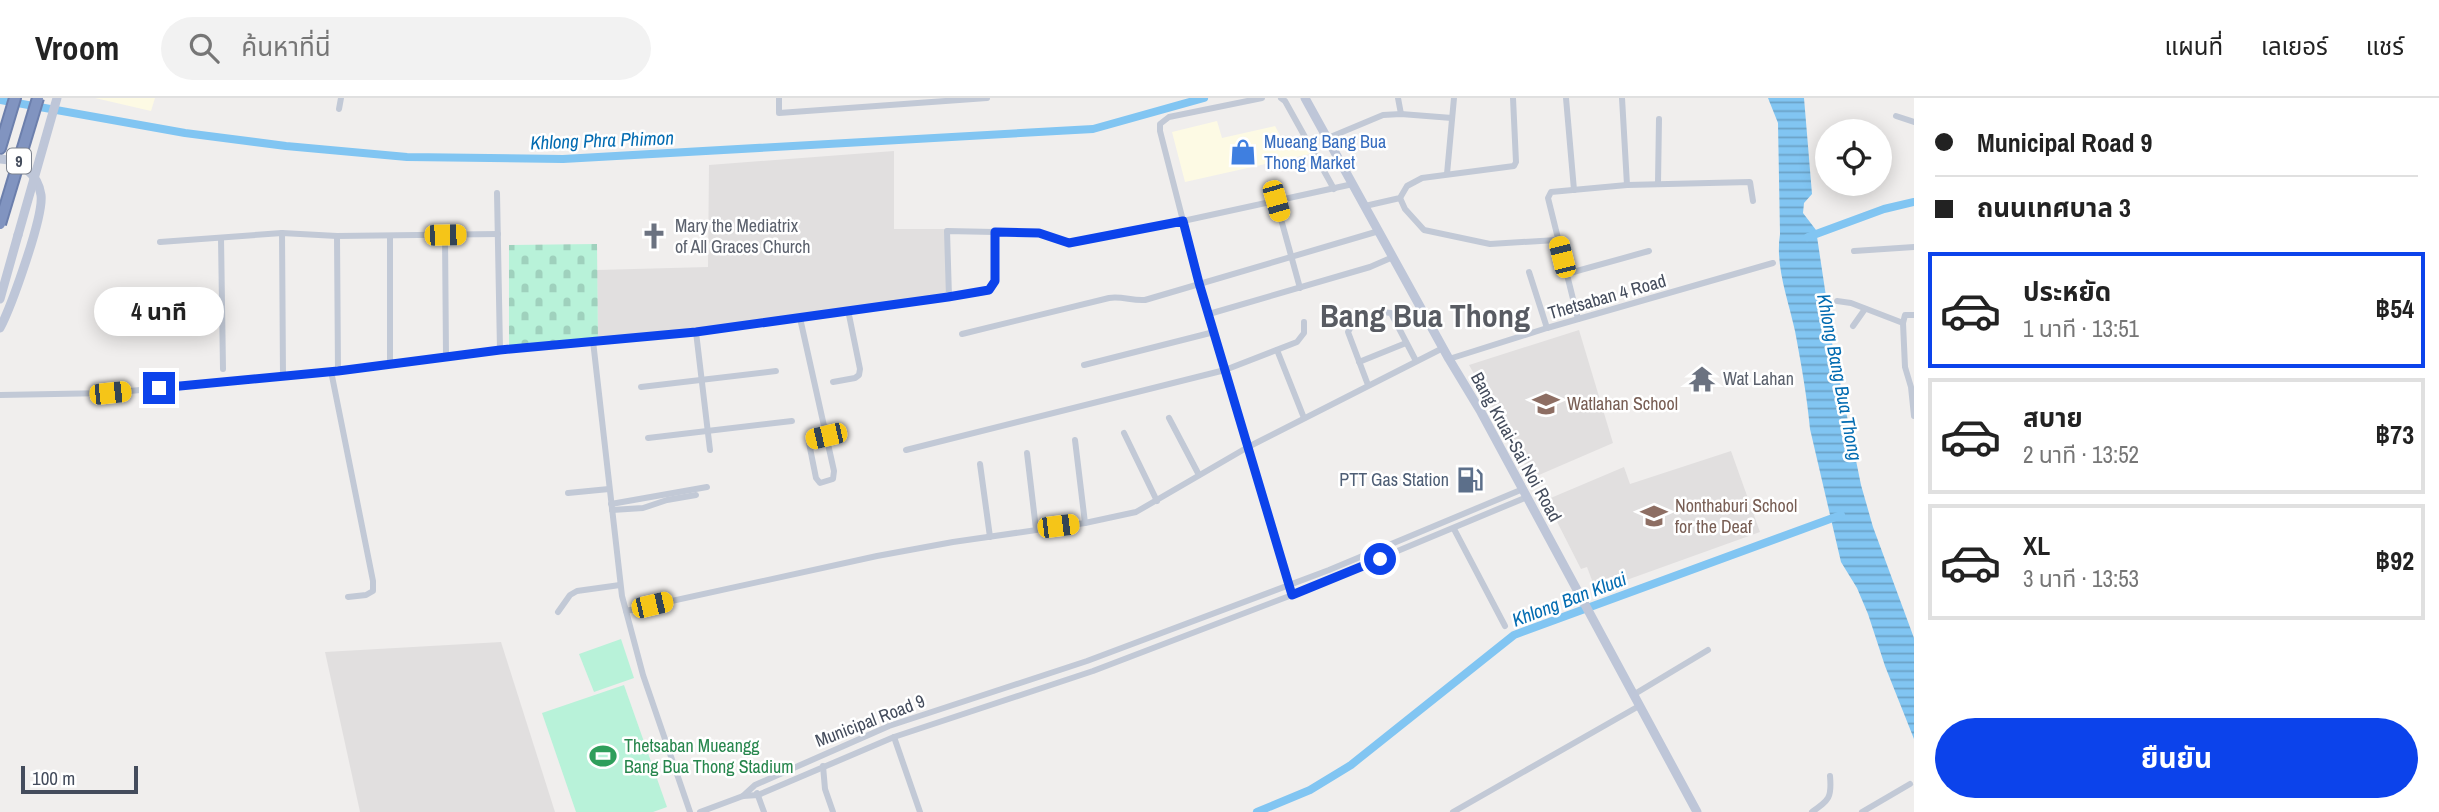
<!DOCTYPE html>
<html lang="th">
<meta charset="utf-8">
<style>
:root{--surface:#fff;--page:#f2f2f2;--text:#222;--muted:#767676;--line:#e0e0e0;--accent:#0c43eb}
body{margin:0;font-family:"Archivo Narrow","Noto Sans Thai",sans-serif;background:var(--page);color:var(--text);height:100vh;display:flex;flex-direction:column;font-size:26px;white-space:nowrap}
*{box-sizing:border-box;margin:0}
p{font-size:23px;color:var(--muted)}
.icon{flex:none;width:38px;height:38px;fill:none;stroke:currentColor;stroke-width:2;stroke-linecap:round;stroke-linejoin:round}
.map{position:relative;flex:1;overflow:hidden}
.drawer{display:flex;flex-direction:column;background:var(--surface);width:525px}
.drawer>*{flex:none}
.top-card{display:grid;align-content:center;height:154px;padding:0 21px;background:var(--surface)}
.buttons{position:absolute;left:1815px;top:21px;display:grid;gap:14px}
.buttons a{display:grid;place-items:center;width:77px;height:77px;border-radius:50%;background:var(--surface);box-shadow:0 4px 18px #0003;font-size:35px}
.scale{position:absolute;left:21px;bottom:18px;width:117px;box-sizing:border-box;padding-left:7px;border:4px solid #444c5c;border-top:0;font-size:19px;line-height:24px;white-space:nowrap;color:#444c5c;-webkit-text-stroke:5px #fff;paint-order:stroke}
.end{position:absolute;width:32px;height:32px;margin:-16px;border:9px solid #0c43eb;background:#fff;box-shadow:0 0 0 4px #fff}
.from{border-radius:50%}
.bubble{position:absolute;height:49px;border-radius:24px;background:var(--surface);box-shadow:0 4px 18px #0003;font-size:23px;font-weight:700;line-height:49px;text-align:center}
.car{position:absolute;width:21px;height:42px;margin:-21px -10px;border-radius:9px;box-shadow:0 0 5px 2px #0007;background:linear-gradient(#f5c518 24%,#345 0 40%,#f5c518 0 76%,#345 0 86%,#f5c518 0)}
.top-card b{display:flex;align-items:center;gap:24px;height:66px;font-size:26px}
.top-card b+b{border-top:2px solid var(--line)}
.top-card i{width:18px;height:18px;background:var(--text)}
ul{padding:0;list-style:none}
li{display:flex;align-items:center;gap:21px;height:116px;margin:0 14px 10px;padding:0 7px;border:4px solid var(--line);border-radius:0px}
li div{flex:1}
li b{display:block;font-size:26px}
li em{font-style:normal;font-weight:700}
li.on{border-color:var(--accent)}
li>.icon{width:63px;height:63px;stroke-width:1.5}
.action{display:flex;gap:14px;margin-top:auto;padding:14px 21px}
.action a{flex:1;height:80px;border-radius:42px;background:var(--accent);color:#fff;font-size:28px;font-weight:700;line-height:80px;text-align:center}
header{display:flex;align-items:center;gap:42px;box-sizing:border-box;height:98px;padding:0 35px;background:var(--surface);border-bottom:2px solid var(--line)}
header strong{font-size:33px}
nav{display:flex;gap:38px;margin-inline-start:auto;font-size:24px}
.search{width:490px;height:63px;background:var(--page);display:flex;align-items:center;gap:18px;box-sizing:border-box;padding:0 24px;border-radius:38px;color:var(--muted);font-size:26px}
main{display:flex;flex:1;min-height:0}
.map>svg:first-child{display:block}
.commercial{fill:#fdfae4}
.education{fill:#e1dfdf}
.green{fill:#b8f2d9}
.cemetery{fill:url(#cemetery-stones)}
.water{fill:url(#water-rules)}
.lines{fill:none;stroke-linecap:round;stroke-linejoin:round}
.canal{stroke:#81c5f2;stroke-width:8}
.highway-casing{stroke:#6c7fac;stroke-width:14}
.street{stroke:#c2c9d6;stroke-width:6}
.secondary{stroke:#bec6d8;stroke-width:9}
.highway{stroke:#8194c0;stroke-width:10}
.highway-bridge-casing{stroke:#6c7fac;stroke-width:14;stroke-linecap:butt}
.secondary-bridge{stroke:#bec6d8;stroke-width:9}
.highway-bridge{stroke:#8194c0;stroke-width:10}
.route{stroke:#0c43eb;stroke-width:9}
.labels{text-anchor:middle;stroke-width:5;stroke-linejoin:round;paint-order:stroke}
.shield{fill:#fff;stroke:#7c828d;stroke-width:2}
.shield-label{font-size:16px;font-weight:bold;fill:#444c5c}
.shop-label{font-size:18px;fill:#366cbe;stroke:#fff;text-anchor:start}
.worship-label{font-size:18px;fill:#5b616d;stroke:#fff;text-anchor:start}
.street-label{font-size:18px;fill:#444c5c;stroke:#fff}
.education-label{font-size:18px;fill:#785e54;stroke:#fff;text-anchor:start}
.service-label{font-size:18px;fill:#4e5e75;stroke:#fff;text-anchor:end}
.leisure-label{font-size:18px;fill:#27864d;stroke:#fff;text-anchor:start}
.water-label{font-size:19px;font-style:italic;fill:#026bb1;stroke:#fff}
.town-label{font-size:32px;font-weight:bold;fill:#595c63;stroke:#fff}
</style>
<header>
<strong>Vroom</strong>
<div class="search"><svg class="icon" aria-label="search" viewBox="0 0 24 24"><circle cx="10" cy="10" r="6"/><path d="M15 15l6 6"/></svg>ค้นหาที่นี่</div>
<nav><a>แผนที่</a><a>เลเยอร์</a><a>แชร์</a></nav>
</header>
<main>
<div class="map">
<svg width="1914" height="714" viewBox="0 0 1914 714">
<defs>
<pattern id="cemetery-stones" width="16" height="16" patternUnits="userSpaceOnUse" patternTransform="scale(1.75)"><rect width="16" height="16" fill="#b8f2d9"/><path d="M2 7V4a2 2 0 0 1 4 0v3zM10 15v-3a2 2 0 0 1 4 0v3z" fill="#9fd1bd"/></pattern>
<pattern id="water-rules" width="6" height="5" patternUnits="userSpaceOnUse" patternTransform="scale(1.75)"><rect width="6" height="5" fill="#81c5f2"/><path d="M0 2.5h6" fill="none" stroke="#6ba2c7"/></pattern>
</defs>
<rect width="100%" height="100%" fill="#f0eeed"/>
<g class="commercial">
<path d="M 95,0 L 155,0 L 151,13 Z"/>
<path d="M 1217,23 L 1222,40 L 1275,28 L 1288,52 L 1306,48 L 1310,56 L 1185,84 L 1172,34 Z"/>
</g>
<g class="education">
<path d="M 894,53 L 894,131 L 947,131 L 946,199 L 598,242 L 597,172 L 708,169 L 709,67 Z"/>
<path d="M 1579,232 L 1613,345 L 1532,380 L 1469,267 Z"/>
<path d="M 1731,353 L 1760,434 L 1596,493 L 1587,469 L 1581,471 L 1546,402 L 1624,369 L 1630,386 Z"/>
<path d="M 501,544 L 555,714 L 360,714 L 325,554 Z"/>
</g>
<g class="green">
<path d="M 621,541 L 634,580 L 594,594 L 579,556 Z"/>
<path d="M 624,587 L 667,709 L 653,714 L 576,714 L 542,615 Z"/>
</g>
<path class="cemetery" d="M 597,146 L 598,242 L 509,250 L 509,147 Z"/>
<path class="water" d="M 1768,0 L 1804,0 L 1812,96 L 1804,105 L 1803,115 L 1816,132 L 1827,205 L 1825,210 L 1861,387 L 1873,429 L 1914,540 L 1914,641 L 1885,568 L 1868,516 L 1857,490 L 1841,464 L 1810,331 C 1807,298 1801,265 1795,233 C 1788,201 1775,168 1780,136 L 1778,25 Z"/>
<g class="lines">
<g class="canal">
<path d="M 0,2 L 185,35 L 286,48 L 407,59 L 563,61 L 1093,31 L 1204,0"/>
<path d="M 1808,139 L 1884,111 L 1914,104"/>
<path d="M 1257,714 L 1310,692 L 1351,667 L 1514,537 L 1841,417"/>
</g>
<g class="highway-casing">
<path id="highway" d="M 0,50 L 15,0"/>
</g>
<g class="street">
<path d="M 779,0 L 779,15 L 987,0"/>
<path d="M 1262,0 L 1169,19 L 1160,26 L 1160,33 L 1199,185 L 1289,489"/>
<path d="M 1281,0 L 1285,3 L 1334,91"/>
<path d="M 1398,0 L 1401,16"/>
<path d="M 1566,0 L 1574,92"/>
<path d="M 1622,0 L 1627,87"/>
<path d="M 339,11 L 341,0"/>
<path d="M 1896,18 L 1914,24"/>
<path d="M 1328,40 L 1383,17 L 1401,16 L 1452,20"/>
<path d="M 1447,76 L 1454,0"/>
<path d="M 1658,85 L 1659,21"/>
<path d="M 497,95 L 500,252"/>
<path d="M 1400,100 L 1405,111 L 1424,132 L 1490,146 L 1557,142"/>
<path d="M 1276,103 L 1300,190"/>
<path d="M 1365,108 L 1400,100 L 1407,88 L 1422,80 L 1514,68 L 1516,64 L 1513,0"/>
<path d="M 282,135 L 283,278"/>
<path d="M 445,137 L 446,258"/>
<path d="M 337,138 L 338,273"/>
<path d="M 390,138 L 390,266"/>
<path d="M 221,140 L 223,271"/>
<path d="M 160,144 L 282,135 L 337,138 L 498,136"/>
<path d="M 1854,153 L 1914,149"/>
<path d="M 1529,174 L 1547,230"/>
<path d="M 1566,176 L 1649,153"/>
<path d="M 949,199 L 947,133 L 1039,135 L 1069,145 L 1183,123 L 1353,86"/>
<path d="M 1837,203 L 1851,205 L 1903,225"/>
<path d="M 1209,216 L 1370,169 L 1393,159"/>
<path d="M 1914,217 L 1905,217 L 1903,225 L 1905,269 L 1911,289 L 1914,318"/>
<path d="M 800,220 L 834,373 L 833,381 L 820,385 L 816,380 L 809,345 L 812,341 L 826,338"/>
<path d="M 1578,221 L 1548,100 L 1551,94 L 1627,87 L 1750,84 L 1753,103"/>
<path d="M 1853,228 L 1865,211"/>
<path d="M 696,234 L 710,352"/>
<path d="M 962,236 L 1109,200 C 1122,198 1132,203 1145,202 L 1379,133"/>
<path d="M 593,243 L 622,498 L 643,577 L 690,714"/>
<path d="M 1277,252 L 1304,320"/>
<path d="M 1449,261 L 1547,230 L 1773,165"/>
<path d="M 1359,264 L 1406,245"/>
<path d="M 1084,267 L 1214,234"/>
<path d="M 331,273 L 373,483 L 373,493 L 366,497 L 348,499"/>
<path d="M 833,284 L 855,280 L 859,277 L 860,271 L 848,212"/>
<path d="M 1368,287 L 1348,234 L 1352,227 L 1382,214 L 1391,215 L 1416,263"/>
<path d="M 641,289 L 776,273"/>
<path d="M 0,297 L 109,295 L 338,273 L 500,252 L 696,234 L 949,199 L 989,192 L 995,183 L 995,134"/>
<path d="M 1169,320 L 1199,377"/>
<path d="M 1124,335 L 1157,403"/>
<path d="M 648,340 L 792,323"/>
<path d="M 1075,342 L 1085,425"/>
<path d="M 906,352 L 1225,272 L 1297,244 L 1304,235 L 1304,224"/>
<path d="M 1027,355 L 1036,431"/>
<path d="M 980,366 L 990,439"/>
<path d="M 568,395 L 609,391"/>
<path d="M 611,406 L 707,389"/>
<path d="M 612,412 L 643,410 L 667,402 L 696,397"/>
<path d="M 1454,431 L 1505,528"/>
<path d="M 626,513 L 877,458 L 953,444 L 1085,425 L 1136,414 L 1248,349 L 1443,250"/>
<path d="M 558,514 L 570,497 L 577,493 L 620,487"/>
<path d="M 1633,597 L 1708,552"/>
<path d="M 894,639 L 920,714"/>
<path d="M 823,668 L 825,691 L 833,714"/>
<path d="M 757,695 L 764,714"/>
<path d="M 743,698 L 755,687 L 889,628 L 1087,563 L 1329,472 L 1523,391"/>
<path d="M 700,714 L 743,698 L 758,697 L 894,639 L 1093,573 L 1292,497 L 1527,399"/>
<path d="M 1453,714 L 1639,608"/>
<path d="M 1812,714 C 1829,702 1832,700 1830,678"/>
<path d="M 1862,714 L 1910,686"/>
</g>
<g class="secondary">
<path d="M 1305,0 L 1449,261 L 1481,314 L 1697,714"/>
<path d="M 0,61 C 20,62 38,76 41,97 C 44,118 11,209 0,230"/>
<path d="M 0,201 L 18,137"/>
</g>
<use href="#highway" class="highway"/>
<g class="highway-bridge-casing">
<path id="highway-bridge" d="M 0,126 L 38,0"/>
</g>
<path class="secondary-bridge" d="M 18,137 L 57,0"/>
<use href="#highway-bridge" class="highway-bridge"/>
</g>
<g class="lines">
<path class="route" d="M 159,290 L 338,273 L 500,252 L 696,234 L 948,199 L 989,192 L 995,183 L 995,134 L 1039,135 L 1069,145 L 1183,123 L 1199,185 L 1292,497 L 1380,461"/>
</g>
<defs>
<g id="shop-bare" transform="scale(2.1)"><path d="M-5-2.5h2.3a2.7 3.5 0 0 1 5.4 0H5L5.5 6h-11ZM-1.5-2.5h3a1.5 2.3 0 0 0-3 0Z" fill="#3f7fe0" stroke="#fff" stroke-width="2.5" paint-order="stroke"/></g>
<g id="church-bare" transform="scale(2.1)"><path d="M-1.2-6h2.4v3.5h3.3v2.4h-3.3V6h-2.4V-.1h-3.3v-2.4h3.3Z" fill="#6b7280" stroke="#fff" stroke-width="2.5" paint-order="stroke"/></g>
<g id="temple-bare" transform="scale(2.1)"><path d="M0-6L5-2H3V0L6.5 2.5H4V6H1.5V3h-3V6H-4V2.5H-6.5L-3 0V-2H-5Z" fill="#6b7280" stroke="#fff" stroke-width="2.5" paint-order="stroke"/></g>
<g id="school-bare" transform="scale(2.1)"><path d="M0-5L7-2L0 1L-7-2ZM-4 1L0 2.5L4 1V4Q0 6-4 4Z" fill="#8d6e63" stroke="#fff" stroke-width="2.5" paint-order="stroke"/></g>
<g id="fuel-bare" transform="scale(2.1)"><path d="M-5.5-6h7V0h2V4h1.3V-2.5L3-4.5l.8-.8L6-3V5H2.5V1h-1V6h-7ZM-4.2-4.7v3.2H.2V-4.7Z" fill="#5c6f8a" stroke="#fff" stroke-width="2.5" paint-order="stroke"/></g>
<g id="stadium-bare" transform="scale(2.1)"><path d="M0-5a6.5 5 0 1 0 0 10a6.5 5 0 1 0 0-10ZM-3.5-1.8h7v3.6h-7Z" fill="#2e9e5b" stroke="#fff" stroke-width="2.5" paint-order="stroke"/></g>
</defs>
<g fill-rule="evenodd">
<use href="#shop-bare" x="1243" y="54"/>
<use href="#church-bare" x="654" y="138"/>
<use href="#temple-bare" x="1702" y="281"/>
<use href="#school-bare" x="1546" y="306"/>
<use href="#fuel-bare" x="1470" y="382"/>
<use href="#school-bare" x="1654" y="418"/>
<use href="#stadium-bare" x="603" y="658"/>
</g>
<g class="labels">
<rect class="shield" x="7" y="50.5" width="24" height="25" rx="5"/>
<g class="shield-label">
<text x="19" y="69">9</text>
</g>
<g class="shop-label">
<text x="1264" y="50">Mueang Bang Bua<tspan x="1264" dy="21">Thong Market</tspan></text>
</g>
<g class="worship-label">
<text x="675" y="134">Mary the Mediatrix<tspan x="675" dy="21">of All Graces Church</tspan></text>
<text x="1723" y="287">Wat Lahan</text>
</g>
<g class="street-label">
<text transform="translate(1607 199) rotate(-16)" y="6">Thetsaban 4 Road</text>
<text transform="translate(1516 349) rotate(61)" y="6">Bang Kruai-Sai Noi Road</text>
<text transform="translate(870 623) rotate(-21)" y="6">Municipal Road 9</text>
</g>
<g class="education-label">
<text x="1567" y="312">Watlahan School</text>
<text x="1675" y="414">Nonthaburi School<tspan x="1675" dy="21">for the Deaf</tspan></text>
</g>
<g class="service-label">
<text x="1449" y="388">PTT Gas Station</text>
</g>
<g class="leisure-label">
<text x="624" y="654">Thetsaban Mueangg<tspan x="624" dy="21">Bang Bua Thong Stadium</tspan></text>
</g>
<g class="water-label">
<text transform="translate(602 42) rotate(-2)" y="7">Khlong Phra Phimon</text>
<text transform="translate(1840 279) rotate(79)" y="7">Khlong Bang Bua Thong</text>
<text transform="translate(1569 501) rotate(-21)" y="7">Khlong Ban Kluai</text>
</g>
<g class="town-label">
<text x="1425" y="229">Bang Bua Thong</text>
</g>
</g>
</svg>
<div class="buttons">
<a><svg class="icon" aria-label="locate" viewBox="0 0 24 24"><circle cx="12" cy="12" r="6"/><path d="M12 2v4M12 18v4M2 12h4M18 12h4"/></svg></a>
</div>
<div class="scale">100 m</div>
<i class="end from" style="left:1380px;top:461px"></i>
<i class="end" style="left:159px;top:290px"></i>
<div class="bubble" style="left:94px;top:189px;width:130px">4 นาที</div>
<i class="car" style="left:1276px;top:103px;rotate:164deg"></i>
<i class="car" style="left:445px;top:137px;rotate:89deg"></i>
<i class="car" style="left:1562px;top:159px;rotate:346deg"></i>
<i class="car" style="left:110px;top:295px;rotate:84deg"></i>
<i class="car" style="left:826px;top:338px;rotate:257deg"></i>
<i class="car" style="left:1058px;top:428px;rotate:83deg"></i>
<i class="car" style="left:652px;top:507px;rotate:77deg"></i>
</div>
<section class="drawer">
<div class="top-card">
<b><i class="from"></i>Municipal Road 9</b>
<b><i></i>ถนนเทศบาล 3</b>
</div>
<ul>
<li class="on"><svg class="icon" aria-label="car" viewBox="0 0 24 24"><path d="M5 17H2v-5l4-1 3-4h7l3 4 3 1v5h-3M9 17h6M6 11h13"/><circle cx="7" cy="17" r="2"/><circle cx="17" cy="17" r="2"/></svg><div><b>ประหยัด</b><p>1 นาที · 13:51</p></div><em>฿54</em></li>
<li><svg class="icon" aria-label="car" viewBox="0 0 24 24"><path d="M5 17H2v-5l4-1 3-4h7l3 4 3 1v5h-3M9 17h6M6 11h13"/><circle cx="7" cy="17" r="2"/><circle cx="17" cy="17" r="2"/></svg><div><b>สบาย</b><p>2 นาที · 13:52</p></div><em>฿73</em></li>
<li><svg class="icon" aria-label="car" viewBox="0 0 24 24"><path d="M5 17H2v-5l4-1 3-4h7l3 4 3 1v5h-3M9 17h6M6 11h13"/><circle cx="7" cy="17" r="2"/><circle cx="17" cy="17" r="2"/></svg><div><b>XL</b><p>3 นาที · 13:53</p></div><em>฿92</em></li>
</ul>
<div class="action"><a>ยืนยัน</a></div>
</section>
</main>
